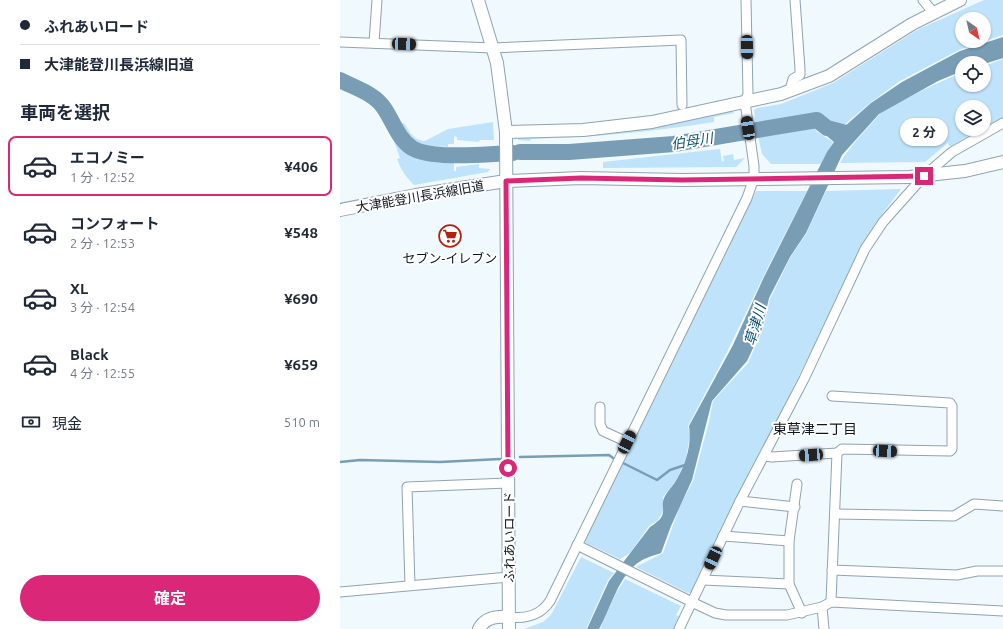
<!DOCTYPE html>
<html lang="ja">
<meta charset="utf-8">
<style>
:root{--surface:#fff;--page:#f2f2f3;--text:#1f2937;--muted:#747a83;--line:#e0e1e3;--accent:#db2777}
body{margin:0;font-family:Ubuntu,"Noto Sans JP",sans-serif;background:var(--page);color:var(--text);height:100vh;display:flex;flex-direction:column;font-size:15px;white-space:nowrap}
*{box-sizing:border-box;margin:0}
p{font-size:13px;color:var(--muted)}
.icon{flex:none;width:22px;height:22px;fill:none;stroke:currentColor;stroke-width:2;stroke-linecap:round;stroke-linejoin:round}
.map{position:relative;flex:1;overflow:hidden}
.sheet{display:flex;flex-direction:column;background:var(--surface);width:340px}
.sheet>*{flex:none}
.hud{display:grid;align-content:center;height:88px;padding:0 20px;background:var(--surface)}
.needle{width:26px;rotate:146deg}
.controls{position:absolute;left:615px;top:12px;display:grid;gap:8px}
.controls a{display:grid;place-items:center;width:36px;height:36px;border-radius:50%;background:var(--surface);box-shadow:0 1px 3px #0004;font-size:20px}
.end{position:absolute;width:18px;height:18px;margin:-9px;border:5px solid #db2777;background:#fff;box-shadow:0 0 0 2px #fff}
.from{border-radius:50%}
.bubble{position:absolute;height:28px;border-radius:14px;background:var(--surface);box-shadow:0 1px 3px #0004;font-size:13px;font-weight:700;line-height:28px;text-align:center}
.car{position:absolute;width:12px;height:24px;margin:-12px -6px;border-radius:5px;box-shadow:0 0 3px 1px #0007;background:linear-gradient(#222 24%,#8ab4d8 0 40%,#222 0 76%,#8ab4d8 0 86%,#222 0)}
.hud b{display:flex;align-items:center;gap:14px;height:38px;font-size:15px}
.hud b+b{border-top:1px solid var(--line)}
.hud i{width:10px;height:10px;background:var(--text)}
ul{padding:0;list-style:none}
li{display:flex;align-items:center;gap:12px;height:60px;margin:0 8px 6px;padding:0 12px;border:2px solid transparent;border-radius:8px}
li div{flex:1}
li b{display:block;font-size:15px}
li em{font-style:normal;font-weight:700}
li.selected{border-color:var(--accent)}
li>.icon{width:36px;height:36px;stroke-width:1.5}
h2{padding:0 20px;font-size:18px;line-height:48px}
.pay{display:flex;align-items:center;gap:10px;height:44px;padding:0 20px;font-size:15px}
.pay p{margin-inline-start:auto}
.primary-button{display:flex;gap:8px;margin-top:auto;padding:8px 20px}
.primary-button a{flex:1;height:46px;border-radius:24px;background:var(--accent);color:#fff;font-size:16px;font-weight:700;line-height:46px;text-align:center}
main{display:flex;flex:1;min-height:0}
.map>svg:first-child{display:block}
.green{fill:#bee3fb;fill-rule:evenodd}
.water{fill:#789db4}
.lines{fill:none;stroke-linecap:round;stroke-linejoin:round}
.stream{stroke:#789db4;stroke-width:2.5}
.river{stroke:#789db4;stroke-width:16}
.minor-casing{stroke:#8fa3b0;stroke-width:11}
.tertiary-casing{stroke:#8fa3b0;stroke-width:14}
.minor{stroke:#fff;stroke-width:9}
.tertiary{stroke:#fff;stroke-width:12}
.route{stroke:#db2777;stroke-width:5}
.labels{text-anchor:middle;stroke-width:4;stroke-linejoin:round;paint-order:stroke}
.street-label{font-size:13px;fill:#0f171c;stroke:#fff}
.poi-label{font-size:13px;fill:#0f171c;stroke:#fff}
.water-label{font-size:14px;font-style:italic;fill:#0e5273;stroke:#fff}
.neighbourhood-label{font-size:14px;fill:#0f171c;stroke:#fff}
</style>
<main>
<section class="sheet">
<div class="hud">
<b><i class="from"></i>ふれあいロード</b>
<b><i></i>大津能登川長浜線旧道</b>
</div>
<h2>車両を選択</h2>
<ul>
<li class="selected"><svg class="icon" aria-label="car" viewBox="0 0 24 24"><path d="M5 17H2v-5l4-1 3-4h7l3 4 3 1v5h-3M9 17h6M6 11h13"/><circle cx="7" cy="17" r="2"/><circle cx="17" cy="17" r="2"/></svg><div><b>エコノミー</b><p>1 分 · 12:52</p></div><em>¥406</em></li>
<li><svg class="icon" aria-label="car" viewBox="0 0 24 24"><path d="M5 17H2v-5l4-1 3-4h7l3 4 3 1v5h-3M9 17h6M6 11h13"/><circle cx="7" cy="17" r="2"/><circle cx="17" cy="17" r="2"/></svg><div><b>コンフォート</b><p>2 分 · 12:53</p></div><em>¥548</em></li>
<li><svg class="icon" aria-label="car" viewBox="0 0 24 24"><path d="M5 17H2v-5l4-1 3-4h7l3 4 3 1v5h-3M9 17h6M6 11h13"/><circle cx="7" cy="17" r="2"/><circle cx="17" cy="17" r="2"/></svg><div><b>XL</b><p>3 分 · 12:54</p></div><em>¥690</em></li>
<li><svg class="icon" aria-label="car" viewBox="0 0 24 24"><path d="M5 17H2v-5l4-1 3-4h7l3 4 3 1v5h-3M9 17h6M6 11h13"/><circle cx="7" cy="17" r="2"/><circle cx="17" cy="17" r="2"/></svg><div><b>Black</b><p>4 分 · 12:55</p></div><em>¥659</em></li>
</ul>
<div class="pay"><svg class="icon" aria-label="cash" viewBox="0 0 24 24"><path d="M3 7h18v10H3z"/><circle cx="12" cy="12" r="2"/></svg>現金<p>510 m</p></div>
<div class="primary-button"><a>確定</a></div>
</section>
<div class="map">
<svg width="663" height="629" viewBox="0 0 663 629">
<rect width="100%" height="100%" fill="#f0f9fe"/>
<g class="green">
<path d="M 644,0 L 663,0 L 663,35 L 619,50 L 560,81 L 530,103 L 504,125 L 487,125 L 478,116 L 416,126 L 414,110 L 417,108 L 441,104 L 493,83 L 577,30 ZM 622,19 L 644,19 L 644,41 L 622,41 Z"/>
<path d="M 663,59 L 663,118 L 644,127 L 644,107 L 622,107 L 622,129 L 639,129 L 610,147 L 608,143 L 585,162 L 500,163 C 510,146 526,130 539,115 C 546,107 609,77 622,73 L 622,85 L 644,85 L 644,66 Z"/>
<path d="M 392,110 L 394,113 L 374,117 L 374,122 C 313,132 253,137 191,139 L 190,141 L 178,140 L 178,139 L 180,137 L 281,132 Z"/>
<path d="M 60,122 L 65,124 C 69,132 75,141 85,141 L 108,129 L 153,122 L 154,140 L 140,140 L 139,142 L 117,140 L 117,137 L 114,136 L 114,144 L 108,144 L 108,147 C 93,146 75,147 66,133 C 63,129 60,125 60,122 Z"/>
<path d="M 465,125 L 475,126 L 476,131 L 493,142 L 481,164 L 431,164 L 422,154 L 417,131 L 438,133 Z"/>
<path d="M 54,141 C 70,161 90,160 114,161 L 114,171 L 116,171 L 116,167 L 139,164 L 139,168 L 150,169 L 148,172 L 74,185 C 66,177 61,170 57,159 L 60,158 Z"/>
<path d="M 380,149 L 382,162 L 384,161 L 383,156 L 393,154 L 394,160 L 405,158 L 396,167 L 263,168 L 263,162 Z"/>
<path d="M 561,189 L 540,217 L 523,247 L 352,592 L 348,593 L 296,567 L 323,553 L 340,506 L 353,481 L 369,422 L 373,401 L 408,363 L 423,329 L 430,299 L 450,258 L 466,234 L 486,191 Z"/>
<path d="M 416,191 L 467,191 L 429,265 L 387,352 L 348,426 L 350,435 L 346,458 L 337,479 L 323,497 L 323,512 L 317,521 L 309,526 L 290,553 L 280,559 L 246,543 L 244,539 Z"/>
<path d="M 241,557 L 274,573 L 268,580 L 246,629 L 184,629 L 203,622 L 211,615 Z"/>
<path d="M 285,579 L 341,606 L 336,615 L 340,617 L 334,629 L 260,629 L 275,595 Z"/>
</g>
<path class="water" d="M 663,37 L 663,58 L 644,64 L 622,63 L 622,71 L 598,81 L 539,114 L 502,155 L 466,233 L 450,257 L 429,298 L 422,329 L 407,361 L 372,401 L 352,480 L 331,526 L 321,553 C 312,556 301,559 294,566 C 276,583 271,608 259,629 L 247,629 L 269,581 L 310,527 C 332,513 318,509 325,496 C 328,490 334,485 337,479 C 346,463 352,444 349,426 L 393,345 L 424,277 L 487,152 L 494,142 L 488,137 L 487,128 L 504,127 L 531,103 L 562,82 L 620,51 Z"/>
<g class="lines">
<g class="stream">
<path d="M 180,457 L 269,455 L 273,458"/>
<path d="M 0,462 L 20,460 L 100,462 L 160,459"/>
<path d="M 283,463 L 317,480 L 330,470 L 345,465"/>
</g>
<g class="river">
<path d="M 0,80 C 15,88 34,93 44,108 C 53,121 58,139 72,148 C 92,160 148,154 173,153"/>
<path d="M 180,152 L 229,152 L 334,144 L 477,120 L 487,128 L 506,133"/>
</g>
<g class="minor-casing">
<g id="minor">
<path d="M 583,0 L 593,12"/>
<path d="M 0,42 L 153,48 L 341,40 L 342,105"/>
<path d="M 34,43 L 37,0"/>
<path d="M 450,90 L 453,79 L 460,75 L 460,69 L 455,0"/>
<path d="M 260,407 L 260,424 L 263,431 L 287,442"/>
<path d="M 425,456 L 432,457 L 497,453 L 502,449 L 610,451 L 612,449 L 612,406 L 610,403 L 492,396"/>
<path d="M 457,484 L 449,541 L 449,584 L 462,613"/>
<path d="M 400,501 L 455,507"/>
<path d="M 495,514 L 614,516 L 634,504 L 663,506"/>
<path d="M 383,536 L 449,541"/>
<path d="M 237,545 L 358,605 L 375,613 L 386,615 L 447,615 L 482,607 L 491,602 L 663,611"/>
<path d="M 492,570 L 617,575 L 637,571 L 663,571"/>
<path d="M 363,580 L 449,584"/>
<path d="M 70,585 L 67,487 L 168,483"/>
<path d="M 0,592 L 169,577"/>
<path d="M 491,602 L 497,453"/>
<path d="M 482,607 L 484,629"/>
<path d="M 169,617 C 186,619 200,616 210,601 L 407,198 L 414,178 L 414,166 L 405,102 L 408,94 L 406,0"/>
<path d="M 339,629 L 400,501 L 464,379 L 525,249 L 543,222 L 584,176 L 612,152 L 663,123"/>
</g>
</g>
<g class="tertiary-casing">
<g id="tertiary">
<path d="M 138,0 L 157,63 L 166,132 L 169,629"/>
<path d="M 166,132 L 243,130 L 312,122 L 441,94 L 489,76 L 572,24 L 620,0"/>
<path d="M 0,210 L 76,195 L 166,181 L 241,178 L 342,180 L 569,177 L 625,171 L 663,162"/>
<path d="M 139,629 C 145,617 157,616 169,617"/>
</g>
</g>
<use href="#minor" class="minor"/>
<use href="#tertiary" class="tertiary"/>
</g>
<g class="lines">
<path class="route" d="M 168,468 L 166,181 L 241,178 L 342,180 L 584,176"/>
</g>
<defs>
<g id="supermarket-ring" transform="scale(1.15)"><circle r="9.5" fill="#fff" stroke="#b0230e" stroke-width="1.5"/><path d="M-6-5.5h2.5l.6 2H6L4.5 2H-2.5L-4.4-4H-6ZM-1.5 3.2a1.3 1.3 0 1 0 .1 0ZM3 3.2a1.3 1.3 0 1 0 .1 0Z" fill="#b0230e"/></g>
</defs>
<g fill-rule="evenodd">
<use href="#supermarket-ring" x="110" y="236"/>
</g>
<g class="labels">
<g class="street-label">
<text transform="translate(80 196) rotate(-10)" y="5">大津能登川長浜線旧道</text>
<text transform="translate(169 537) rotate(-90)" y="5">ふれあいロード</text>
</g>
<g class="poi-label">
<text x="110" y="263">セブン-イレブン</text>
</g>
<g class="water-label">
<text transform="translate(352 141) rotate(-9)" y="5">伯母川</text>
<text transform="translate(415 325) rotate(-74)" y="5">草津川</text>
</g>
<g class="neighbourhood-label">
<text x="475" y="434">東草津二丁目</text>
</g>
</g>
</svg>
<div class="controls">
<a><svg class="needle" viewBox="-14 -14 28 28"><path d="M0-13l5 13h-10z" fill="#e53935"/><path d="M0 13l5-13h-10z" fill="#747a83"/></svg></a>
<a><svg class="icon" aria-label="locate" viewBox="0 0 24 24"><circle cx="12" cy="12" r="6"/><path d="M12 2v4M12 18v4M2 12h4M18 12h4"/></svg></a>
<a><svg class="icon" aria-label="layers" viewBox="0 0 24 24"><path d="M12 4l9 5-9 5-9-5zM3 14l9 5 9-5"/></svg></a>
</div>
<i class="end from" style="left:168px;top:468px"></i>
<i class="end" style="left:584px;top:176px"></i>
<div class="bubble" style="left:560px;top:118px;width:48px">2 分</div>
<i class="car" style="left:64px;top:44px;rotate:92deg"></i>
<i class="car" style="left:407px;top:47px;rotate:179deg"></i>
<i class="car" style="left:408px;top:128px;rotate:351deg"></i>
<i class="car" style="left:287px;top:442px;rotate:26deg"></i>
<i class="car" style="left:545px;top:451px;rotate:93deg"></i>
<i class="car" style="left:471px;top:455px;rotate:266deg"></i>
<i class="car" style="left:373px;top:558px;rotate:205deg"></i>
</div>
</main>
